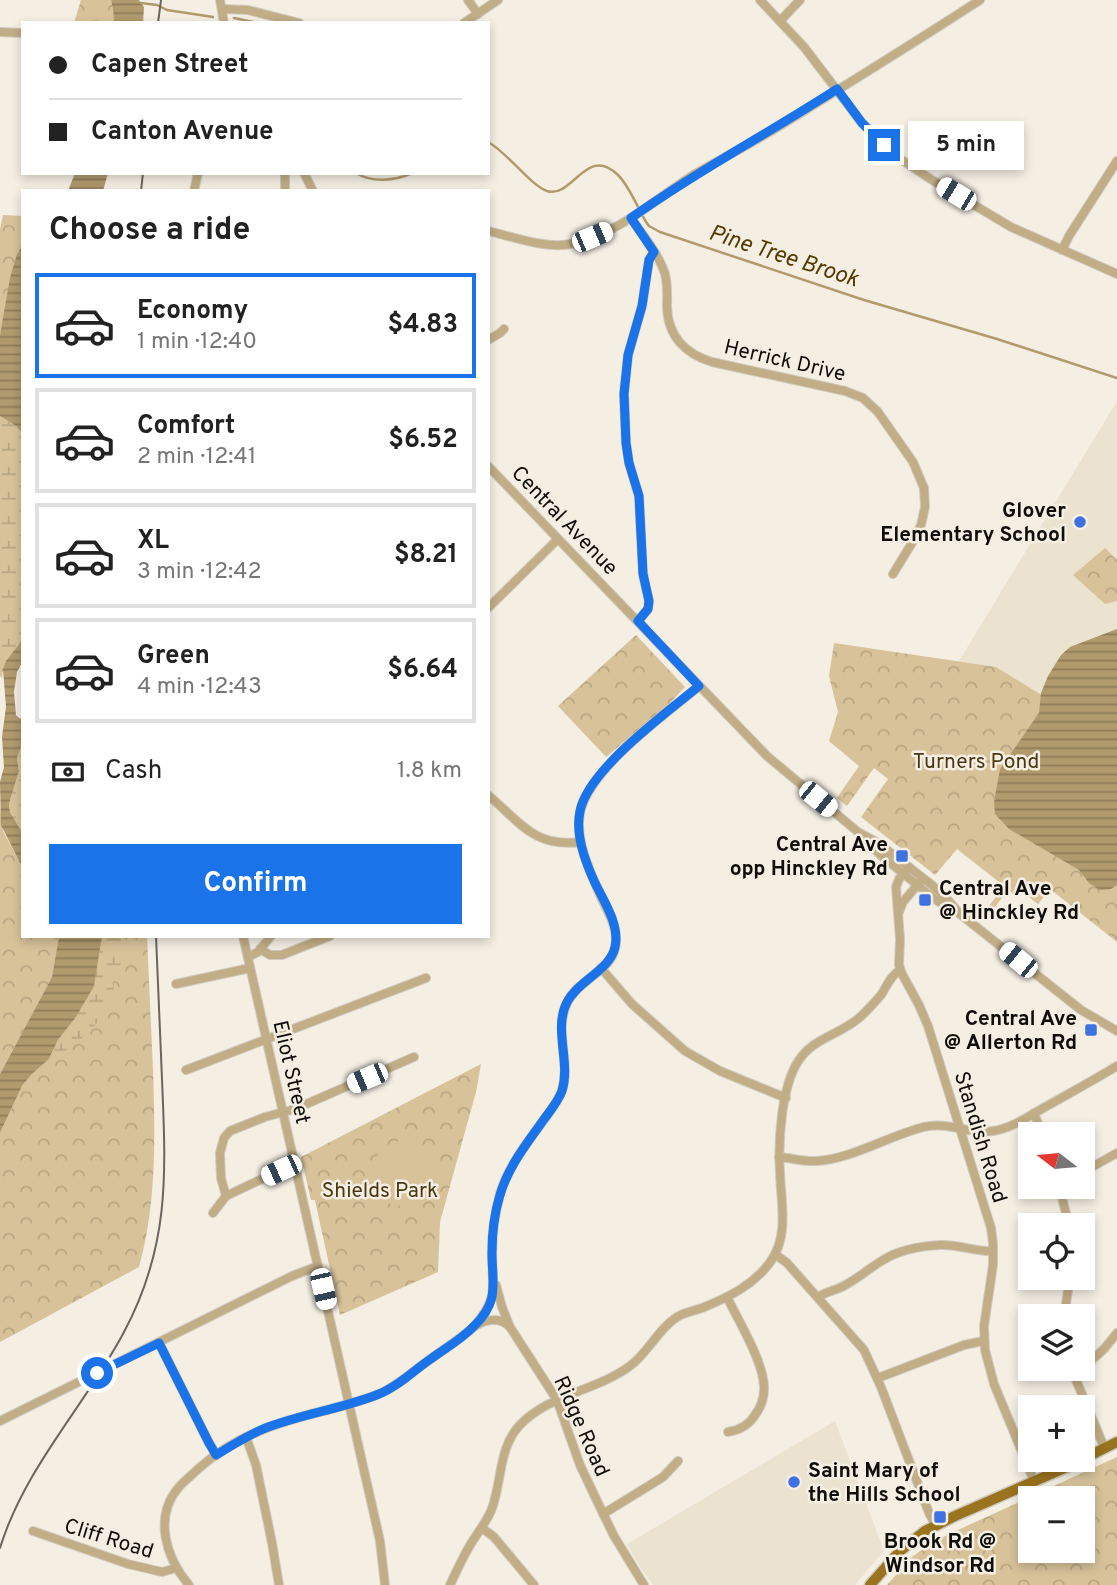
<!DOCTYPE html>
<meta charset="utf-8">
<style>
:root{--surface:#fff;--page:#f6f6f6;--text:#222;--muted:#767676;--line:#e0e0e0;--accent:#1a73e8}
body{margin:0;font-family:Overpass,sans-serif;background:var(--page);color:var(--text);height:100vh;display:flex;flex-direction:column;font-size:26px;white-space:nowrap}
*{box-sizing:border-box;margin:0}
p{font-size:23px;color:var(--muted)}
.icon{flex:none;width:38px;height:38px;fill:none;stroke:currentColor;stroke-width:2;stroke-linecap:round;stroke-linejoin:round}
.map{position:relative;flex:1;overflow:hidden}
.drawer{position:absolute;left:21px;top:189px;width:469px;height:749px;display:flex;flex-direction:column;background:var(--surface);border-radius:0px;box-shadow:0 4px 10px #0003}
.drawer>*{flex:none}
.hud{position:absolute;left:21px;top:21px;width:469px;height:154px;border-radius:0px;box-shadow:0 4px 10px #0003;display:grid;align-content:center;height:154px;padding:0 28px;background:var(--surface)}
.needle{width:46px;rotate:286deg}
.fabs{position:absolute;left:1018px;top:1122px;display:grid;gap:14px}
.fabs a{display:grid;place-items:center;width:77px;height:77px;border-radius:0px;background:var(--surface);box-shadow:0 4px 10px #0003;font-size:35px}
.end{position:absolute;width:32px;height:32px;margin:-16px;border:9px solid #1a73e8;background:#fff;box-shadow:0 0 0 4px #fff}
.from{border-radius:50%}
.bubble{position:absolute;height:49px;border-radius:0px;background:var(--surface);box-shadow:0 4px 10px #0003;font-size:23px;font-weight:700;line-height:49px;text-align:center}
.car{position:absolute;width:21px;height:42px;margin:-21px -10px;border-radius:9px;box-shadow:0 0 5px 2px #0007;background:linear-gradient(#fff 24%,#345 0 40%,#fff 0 76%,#345 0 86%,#fff 0)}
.hud b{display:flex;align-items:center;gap:24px;height:66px;font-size:26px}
.hud b+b{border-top:2px solid var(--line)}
.hud i{width:18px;height:18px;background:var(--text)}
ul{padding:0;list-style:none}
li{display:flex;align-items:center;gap:21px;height:105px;margin:0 14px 10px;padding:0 14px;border:4px solid var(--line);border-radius:0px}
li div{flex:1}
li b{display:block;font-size:26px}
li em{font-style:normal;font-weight:700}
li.selected{border-color:var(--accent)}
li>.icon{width:63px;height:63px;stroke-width:1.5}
h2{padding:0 28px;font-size:32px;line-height:84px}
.pay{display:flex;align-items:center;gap:18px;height:77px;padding:0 28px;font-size:26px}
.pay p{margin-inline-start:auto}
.primary-button{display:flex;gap:14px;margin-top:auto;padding:14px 28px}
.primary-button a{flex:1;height:80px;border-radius:0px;background:var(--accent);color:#fff;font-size:28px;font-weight:700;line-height:80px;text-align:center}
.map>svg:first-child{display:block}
.built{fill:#ece2d0}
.forest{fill:url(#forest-crowns);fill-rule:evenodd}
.wetland{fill:url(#wetland-marsh)}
.pitch{fill:#d7c29a}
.water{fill:url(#water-rules)}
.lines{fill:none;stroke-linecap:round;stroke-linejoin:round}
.stream{stroke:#b19a6d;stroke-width:2.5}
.minor-casing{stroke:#d0cac0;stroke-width:10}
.major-casing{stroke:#d0cac0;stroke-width:13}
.minor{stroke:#c1ad86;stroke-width:8}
.major{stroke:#99731e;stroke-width:10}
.tram{stroke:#69665f;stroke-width:2}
.route{stroke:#1a73e8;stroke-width:9}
.poi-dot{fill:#3e71e1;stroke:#f4eee3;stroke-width:2.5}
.labels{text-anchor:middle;stroke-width:5;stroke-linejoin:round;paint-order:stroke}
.street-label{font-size:21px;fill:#100e0a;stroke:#f4eee3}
.poi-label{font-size:21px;font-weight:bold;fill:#100e0a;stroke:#f4eee3;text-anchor:end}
.park-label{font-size:21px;fill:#493813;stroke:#f4eee3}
.water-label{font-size:23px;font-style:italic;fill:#543c00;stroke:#f4eee3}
</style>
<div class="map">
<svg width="1117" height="1585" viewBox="0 0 1117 1585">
<defs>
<pattern id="forest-crowns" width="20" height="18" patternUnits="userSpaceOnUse" patternTransform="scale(1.75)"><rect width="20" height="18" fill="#d7c29a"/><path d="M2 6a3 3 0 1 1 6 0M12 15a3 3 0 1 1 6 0" fill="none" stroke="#b8a683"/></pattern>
<pattern id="wetland-marsh" width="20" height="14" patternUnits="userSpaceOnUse" patternTransform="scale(1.75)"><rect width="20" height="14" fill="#d7c29a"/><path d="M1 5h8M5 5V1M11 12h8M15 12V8" fill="none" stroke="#b8a683"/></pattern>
<pattern id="water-rules" width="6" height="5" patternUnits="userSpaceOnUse" patternTransform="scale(1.75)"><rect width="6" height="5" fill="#b19a6d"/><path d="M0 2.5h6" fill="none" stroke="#8f7c58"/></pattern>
</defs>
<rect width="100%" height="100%" fill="#f4eee3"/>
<g class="built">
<path d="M 1117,401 L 1117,642 L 1072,715 L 959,661 Z"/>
<path d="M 835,1421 L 884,1551 L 855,1585 L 653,1585 L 640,1567 L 627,1544 Z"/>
</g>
<g class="forest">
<path d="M 81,0 L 111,0 L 113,10 L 114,23 L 74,23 Z"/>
<path d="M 3,215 L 23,216 L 23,244 L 17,254 L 0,335 L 0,229 Z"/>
<path d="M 1105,548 L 1117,560 L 1117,601 L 1105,604 L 1073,575 Z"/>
<path d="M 636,635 L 685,687 L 668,705 L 606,757 L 558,706 Z"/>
<path d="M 1117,642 L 1117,942 L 1050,889 L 1038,904 L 1021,891 L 1015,895 L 1008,890 L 987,917 L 983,914 L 1004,886 L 957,849 L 935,875 L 861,817 L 888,779 L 874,768 L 847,806 L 837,798 L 859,766 L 829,741 L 838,712 L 829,676 L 834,643 L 996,667 L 1072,714 Z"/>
<path d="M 0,807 L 3,831 L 23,869 L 23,936 L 59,937 L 52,977 L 0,1074 Z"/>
<path d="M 102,936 L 147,936 C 149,981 151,1026 153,1070 C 155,1137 157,1202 139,1267 L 0,1342 L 0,1133 L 22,1086 L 32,1074 L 49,1059 L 82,1007 Z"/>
<path d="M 481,1064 L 476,1092 L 440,1222 L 438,1272 L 340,1315 L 315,1200 L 311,1200 L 301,1157 Z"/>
<path d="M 1117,1457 L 1117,1585 L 887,1585 L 912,1557 L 934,1541 ZM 1031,1498 L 1083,1498 L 1083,1550 L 1031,1550 Z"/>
</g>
<g class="wetland">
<path d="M 0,416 L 16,426 L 23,434 L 23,639 C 13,653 3,661 2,678 L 0,676 Z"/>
<path d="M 23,742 L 23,834 L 10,812 L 9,804 L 19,771 L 17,758 Z"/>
<path d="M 102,936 L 123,936 L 122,961 L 114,981 L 113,995 L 101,1018 L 87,1034 L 63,1052 L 49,1059 L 58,1040 L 76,1017 L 94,986 Z"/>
</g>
<path class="pitch" d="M 398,1141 C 423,1139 440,1156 439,1181 L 397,1207 L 388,1203 L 371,1166 L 381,1150 Z"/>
<g class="water">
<path d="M 111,0 L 139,0 L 144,7 L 143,23 L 114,23 L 113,10 Z"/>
<path d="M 75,173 L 108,173 L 103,191 L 68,191 Z"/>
<path d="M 23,244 L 23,434 L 16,426 L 0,416 L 0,335 L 10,278 L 17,254 Z"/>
<path d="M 1117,629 L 1117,885 L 1111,889 L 1100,890 L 1089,883 L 1079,870 L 1009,829 L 995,814 L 994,802 L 1000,769 L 1039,713 L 1041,693 L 1048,676 L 1061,655 L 1070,647 Z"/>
<path d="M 23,639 L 23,661 L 17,672 L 14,692 L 16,715 L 19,718 L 23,719 L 23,742 L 17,758 L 19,771 L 9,804 L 10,812 L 23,834 L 23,869 L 1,825 L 0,782 L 4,767 L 2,737 L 6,707 L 3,669 L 6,661 Z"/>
<path d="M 59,936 L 102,936 L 94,986 L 76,1017 L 58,1040 L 49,1059 L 32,1074 L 22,1086 L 0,1133 L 0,1074 L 52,977 Z"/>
</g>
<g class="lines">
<g class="stream">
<path d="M 141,3 L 157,5 L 167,10 L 213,17"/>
<path d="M 234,18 L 259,23"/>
<path d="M 488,142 C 507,152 530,185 547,191 C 573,199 586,144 618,175 C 630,187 637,207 646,222 L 649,226 L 660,232 L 864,300 L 997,339 L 1117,378"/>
<path d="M 356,173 C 372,183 395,181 412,173"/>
</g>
<g class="minor-casing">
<g id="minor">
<path d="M 220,0 L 224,23"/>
<path d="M 468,0 L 478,14"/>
<path d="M 760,0 L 804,47 L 862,123 L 899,158 L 932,180 L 1011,227 L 1117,274"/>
<path d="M 222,9 L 248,10 L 299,23"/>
<path d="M 780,21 L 800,0"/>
<path d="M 464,23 L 498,0"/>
<path d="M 0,32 L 23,33"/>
<path d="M 304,173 L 313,191"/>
<path d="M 194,191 L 198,173"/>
<path d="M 285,191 L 285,173"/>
<path d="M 631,218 C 643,236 659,254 665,274 C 668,285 667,296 667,307 C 668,336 685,354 712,362 L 845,391 L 863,398 L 878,412 L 913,462 L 924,488 L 925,507 L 921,525 L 915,538 L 893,574"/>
<path d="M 488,231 C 514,237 545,249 571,244 C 619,234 655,199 695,174 C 723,158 751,143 778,127 C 846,85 914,43 980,0"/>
<path d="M 1062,250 L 1069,236 L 1117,161"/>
<path d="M 488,340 L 500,333 L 504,329"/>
<path d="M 488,466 L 767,756 L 858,832 L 878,843 L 933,886 L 948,900 L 960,914"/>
<path d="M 488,608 L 558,539"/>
<path d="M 638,621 L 648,609 L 649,601 L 643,574 L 639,496 L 629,463 L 626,443 L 624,394 L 628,355 L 642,306 L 649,260 L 654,252"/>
<path d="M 488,795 C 520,822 534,848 581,842"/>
<path d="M 864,839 L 883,857 L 936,900 L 960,914 L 1081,1010 L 1117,1031"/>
<path d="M 909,867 L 899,879 L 896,887 L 900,939 L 899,965 L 902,974 L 919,1005 L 928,1026 L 991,1228 L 993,1243 L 993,1265 L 984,1326 L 985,1350 L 994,1384 L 1034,1481"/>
<path d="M 899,912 L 903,902 L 919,883"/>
<path d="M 243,936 L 380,1541 L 385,1585"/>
<path d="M 260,949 L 270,955 L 282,955 L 330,936"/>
<path d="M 248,957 L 258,952 L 271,936"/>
<path d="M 601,968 L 632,1004 L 685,1051 L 720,1071 L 786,1098"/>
<path d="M 176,984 L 250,968"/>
<path d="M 186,1070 L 426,978"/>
<path d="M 1034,1113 L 1042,1134"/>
<path d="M 779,1157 C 792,1158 804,1162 817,1161 C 854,1158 888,1136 924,1127 C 948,1121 970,1135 993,1131 C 1013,1128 1030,1115 1047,1106 C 1070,1093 1094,1080 1117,1066"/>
<path d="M 1083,1172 L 1117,1153"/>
<path d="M 1059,1186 L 1069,1225"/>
<path d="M 226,1196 L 221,1178 L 220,1153 L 224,1138 L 230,1131 L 265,1117 L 295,1109 L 414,1057"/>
<path d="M 213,1213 L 226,1196 L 285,1168 L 295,1165"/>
<path d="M 775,1254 L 787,1263 L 864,1350 L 881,1387 L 929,1513 L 936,1526"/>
<path d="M 496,1285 L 502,1307 L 510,1327 L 557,1400 L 580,1465 L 598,1503 L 614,1536 L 644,1585"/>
<path d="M 727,1297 C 738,1320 765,1364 764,1389 C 764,1398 761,1407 755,1415 C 749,1425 740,1430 728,1432"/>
<path d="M 818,1297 C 827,1291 838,1290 847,1284 C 860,1277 871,1267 883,1260 C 899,1250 921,1246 940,1245 C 958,1244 976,1252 993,1251"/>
<path d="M 1064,1316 L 1070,1278"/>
<path d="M 475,1326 C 500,1295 492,1286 492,1252 C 492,1232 495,1213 500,1194 C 508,1167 526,1144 543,1121 C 550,1112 558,1102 562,1090 C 571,1061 553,1029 568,1001 C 578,981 607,972 614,952 C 621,933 609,914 601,897 C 591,873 578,848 579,821 C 580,774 664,716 699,686"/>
<path d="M 159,1343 L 209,1443 L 217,1455"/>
<path d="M 1071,1368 L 1105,1449"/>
<path d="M 1083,1368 L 1104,1349 L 1117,1333"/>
<path d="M 878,1378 L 964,1345 L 983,1341"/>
<path d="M 0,1421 L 292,1276 L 318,1266"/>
<path d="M 246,1437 L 256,1465 L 272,1543 L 279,1585"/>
<path d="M 603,1514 L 663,1477 L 678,1461"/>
<path d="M 482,1528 L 494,1537 L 534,1585"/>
<path d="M 33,1531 L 128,1564 L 162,1572 L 176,1568"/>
<path d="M 189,1585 C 166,1558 153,1517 179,1487 C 184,1481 192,1475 198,1469 C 216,1453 239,1439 262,1430 C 300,1414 341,1409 379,1394 C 398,1386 412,1372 428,1361 C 444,1349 460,1339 475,1326 C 487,1319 500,1317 510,1327"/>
<path d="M 450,1585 C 456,1572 462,1559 469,1547 C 476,1535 485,1524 491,1511 C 502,1484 498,1449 519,1426 C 547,1395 596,1391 630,1366 C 648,1353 658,1329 677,1317 C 685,1312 694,1311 702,1308 C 729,1297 754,1285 771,1261 C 789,1235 781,1203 780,1173 C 778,1141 781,1081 802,1056 C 816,1038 842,1033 859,1018 C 867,1011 874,1003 881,995 C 887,986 891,975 900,970"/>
</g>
</g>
<g class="major-casing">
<g id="major">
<path d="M 1083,1459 L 1117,1442"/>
<path d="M 870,1585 L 900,1551 L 925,1531 L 955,1516 L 1083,1460"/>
</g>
</g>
<use href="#minor" class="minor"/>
<use href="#major" class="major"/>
<g class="tram">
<path d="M 158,23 L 161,0"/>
<path d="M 141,191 L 143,173"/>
<path d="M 0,1548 C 25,1467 85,1406 124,1332 C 170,1246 166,1174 162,1079 C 160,1032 158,984 156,936"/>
</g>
</g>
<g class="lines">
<path class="route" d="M 97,1373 L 159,1343 L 209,1443 L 216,1455 C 231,1446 247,1436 263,1429 C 301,1414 342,1409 379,1394 C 399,1386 414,1370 432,1358 C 446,1348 462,1339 474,1326 C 500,1301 492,1284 492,1253 C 492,1233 494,1214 500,1195 C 508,1167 526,1145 542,1122 C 549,1112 558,1102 562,1091 C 571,1062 553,1029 567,1002 C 579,980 610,970 615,947 C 620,925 604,901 595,883 C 585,861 575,835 580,811 C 588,770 666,713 699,686 L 638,621 L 648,609 L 649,601 L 643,574 L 639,496 L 629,463 L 626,443 L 624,394 L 628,355 L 642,306 L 649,260 L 654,252 L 631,218 C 697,171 769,133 837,89 L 862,123 L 884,145"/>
</g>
<g class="poi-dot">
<circle cx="1080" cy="522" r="7"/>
<rect x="895" y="849" width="14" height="14" rx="3.5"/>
<rect x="918" y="893" width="14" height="14" rx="3.5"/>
<rect x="1084" y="1023" width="14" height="14" rx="3.5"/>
<circle cx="794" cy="1482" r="7"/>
<rect x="933" y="1510" width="14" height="14" rx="3.5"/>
</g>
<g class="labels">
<g class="street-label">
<text transform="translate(785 360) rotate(13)" y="7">Herrick Drive</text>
<text transform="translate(565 520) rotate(46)" y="7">Central Avenue</text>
<text transform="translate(292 1072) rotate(77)" y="7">Eliot Street</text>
<text transform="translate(981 1137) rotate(73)" y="7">Standish Road</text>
<text transform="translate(582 1426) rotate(66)" y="7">Ridge Road</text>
<text transform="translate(109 1538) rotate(17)" y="7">Cliff Road</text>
</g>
<g class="poi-label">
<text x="1066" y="517">Glover<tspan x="1066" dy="24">Elementary School</tspan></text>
<text x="888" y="851">Central Ave<tspan x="888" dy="24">opp Hinckley Rd</tspan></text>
<text x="939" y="895" text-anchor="start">Central Ave<tspan x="939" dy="24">@ Hinckley Rd</tspan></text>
<text x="1077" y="1025">Central Ave<tspan x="1077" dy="24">@ Allerton Rd</tspan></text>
<text x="808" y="1477" text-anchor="start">Saint Mary of<tspan x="808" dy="24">the Hills School</tspan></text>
<text x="940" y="1548" text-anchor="middle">Brook Rd @<tspan x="940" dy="24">Windsor Rd</tspan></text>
</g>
<g class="park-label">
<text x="976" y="768">Turners Pond</text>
<text x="380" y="1197">Shields Park</text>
</g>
<g class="water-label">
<text transform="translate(784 255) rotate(18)" y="8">Pine Tree Brook</text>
</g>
</g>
</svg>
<div class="fabs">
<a><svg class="needle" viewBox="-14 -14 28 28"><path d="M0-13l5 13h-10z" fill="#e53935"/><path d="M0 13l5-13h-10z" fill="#767676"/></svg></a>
<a><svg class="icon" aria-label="locate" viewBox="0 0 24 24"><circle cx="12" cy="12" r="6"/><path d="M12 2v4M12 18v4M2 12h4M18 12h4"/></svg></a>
<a><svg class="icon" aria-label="layers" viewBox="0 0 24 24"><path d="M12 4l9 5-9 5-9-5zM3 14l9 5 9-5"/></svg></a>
<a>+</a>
<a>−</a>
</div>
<i class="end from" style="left:97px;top:1373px"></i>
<i class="end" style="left:884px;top:145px"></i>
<div class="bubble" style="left:908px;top:121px;width:116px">5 min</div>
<i class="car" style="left:956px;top:194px;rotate:301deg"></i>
<i class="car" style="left:592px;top:237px;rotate:67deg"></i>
<i class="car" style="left:818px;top:799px;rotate:129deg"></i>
<i class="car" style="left:1018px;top:960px;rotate:309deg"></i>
<i class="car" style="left:367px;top:1078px;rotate:247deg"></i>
<i class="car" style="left:281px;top:1170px;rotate:245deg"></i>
<i class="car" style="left:323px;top:1289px;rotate:167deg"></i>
<div class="hud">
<b><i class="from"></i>Capen Street</b>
<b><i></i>Canton Avenue</b>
</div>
<section class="drawer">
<h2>Choose a ride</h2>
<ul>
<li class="selected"><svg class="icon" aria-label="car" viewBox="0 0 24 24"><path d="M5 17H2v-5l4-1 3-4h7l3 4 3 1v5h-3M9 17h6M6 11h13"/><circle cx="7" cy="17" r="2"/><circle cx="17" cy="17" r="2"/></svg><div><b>Economy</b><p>1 min · 12:40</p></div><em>$4.83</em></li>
<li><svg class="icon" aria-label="car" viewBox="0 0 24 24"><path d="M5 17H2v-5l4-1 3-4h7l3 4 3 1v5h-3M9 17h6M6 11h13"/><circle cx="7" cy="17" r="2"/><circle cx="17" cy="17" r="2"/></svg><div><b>Comfort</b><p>2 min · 12:41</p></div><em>$6.52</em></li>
<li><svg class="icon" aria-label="car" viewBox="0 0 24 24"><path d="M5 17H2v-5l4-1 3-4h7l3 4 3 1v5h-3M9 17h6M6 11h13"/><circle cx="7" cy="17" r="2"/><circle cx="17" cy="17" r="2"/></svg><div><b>XL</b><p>3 min · 12:42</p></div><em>$8.21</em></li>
<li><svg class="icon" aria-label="car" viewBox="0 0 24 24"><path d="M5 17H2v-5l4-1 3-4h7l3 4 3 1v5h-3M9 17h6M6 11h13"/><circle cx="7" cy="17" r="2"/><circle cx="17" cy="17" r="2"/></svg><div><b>Green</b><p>4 min · 12:43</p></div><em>$6.64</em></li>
</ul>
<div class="pay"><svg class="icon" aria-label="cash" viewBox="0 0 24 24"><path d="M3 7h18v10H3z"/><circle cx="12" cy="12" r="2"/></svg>Cash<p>1.8 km</p></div>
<div class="primary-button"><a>Confirm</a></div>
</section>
</div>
